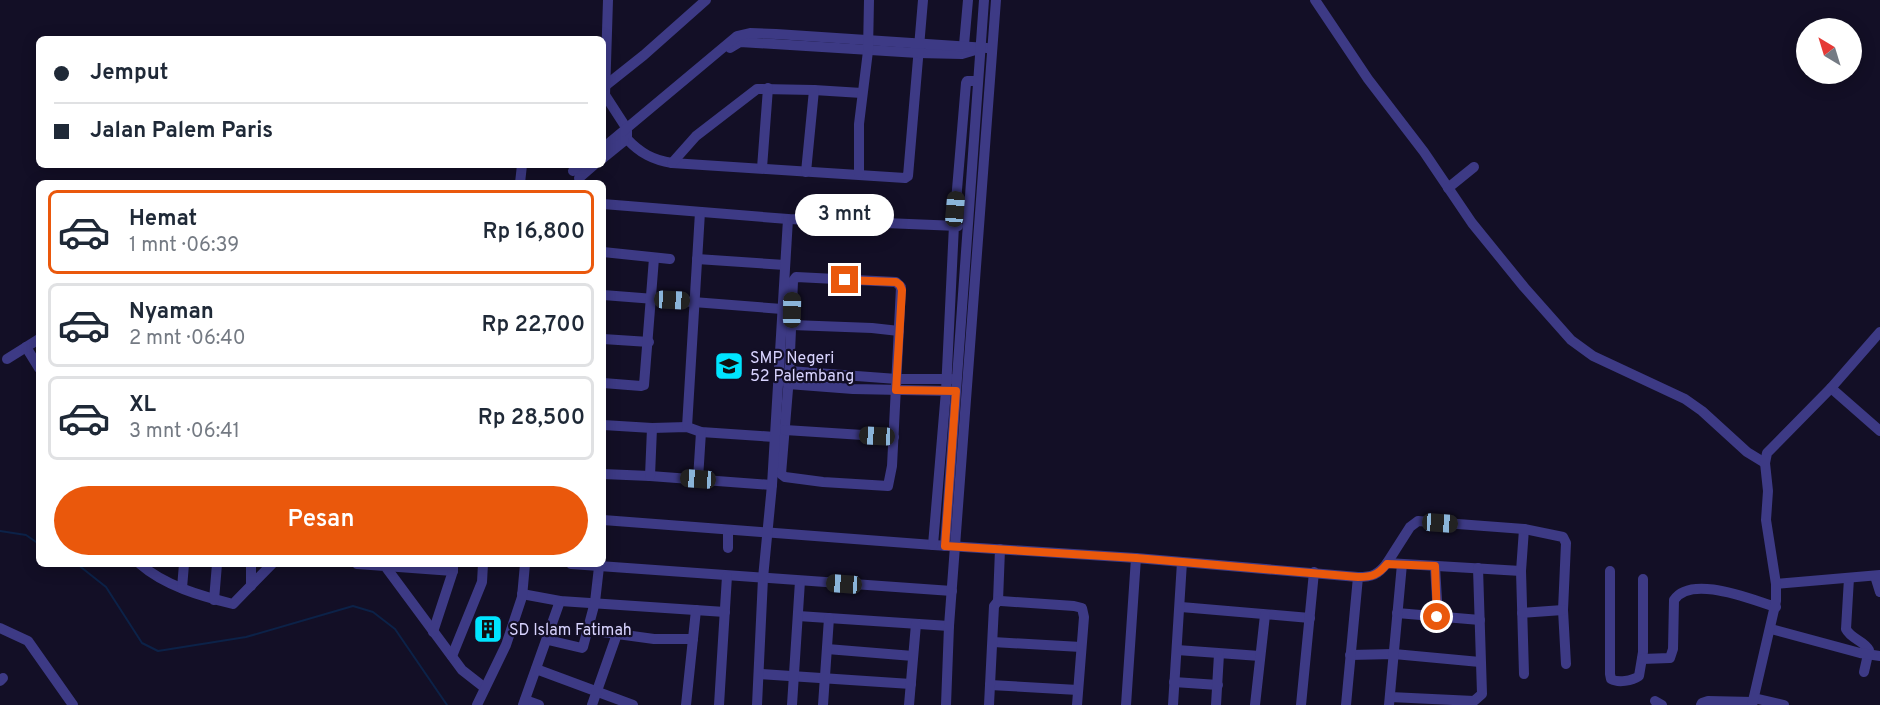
<!DOCTYPE html>
<html lang="id">
<meta charset="utf-8">
<style>
:root{--surface:#fff;--page:#f2f2f3;--text:#1f2937;--muted:#747a83;--line:#e0e1e3;--accent:#ea580c}
body{margin:0;font-family:Overpass,sans-serif;background:var(--page);color:var(--text);height:100vh;display:flex;flex-direction:column;font-size:22px;white-space:nowrap}
*{box-sizing:border-box;margin:0}
p{font-size:20px;color:var(--muted)}
.icon{flex:none;width:33px;height:33px;fill:none;stroke:currentColor;stroke-width:2;stroke-linecap:round;stroke-linejoin:round}
.map{position:relative;flex:1;overflow:hidden}
.side{position:absolute;left:36px;top:180px;width:570px;height:387px;display:flex;flex-direction:column;background:var(--surface);border-radius:9px;box-shadow:0 3px 15px #0003}
.side>*{flex:none}
.hud{position:absolute;left:36px;top:36px;width:570px;height:132px;border-radius:9px;box-shadow:0 3px 15px #0003;display:grid;align-content:center;height:132px;padding:0 18px;background:var(--surface)}
.needle{width:39px;rotate:322deg}
.tools{position:absolute;left:1796px;top:18px;display:grid;gap:12px}
.tools a{display:grid;place-items:center;width:66px;height:66px;border-radius:50%;background:var(--surface);box-shadow:0 3px 15px #0003;font-size:30px}
.end{position:absolute;width:27px;height:27px;margin:-14px;border:8px solid #ea580c;background:#fff;box-shadow:0 0 0 3px #fff}
.from{border-radius:50%}
.bubble{position:absolute;height:42px;border-radius:21px;background:var(--surface);box-shadow:0 3px 15px #0003;font-size:20px;font-weight:600;line-height:42px;text-align:center}
.car{position:absolute;width:18px;height:36px;margin:-18px -9px;border-radius:8px;box-shadow:0 0 4px 2px #0007;background:linear-gradient(#222 24%,#8ab4d8 0 40%,#222 0 76%,#8ab4d8 0 86%,#222 0)}
.hud b{display:flex;align-items:center;gap:21px;height:57px;font-size:22px}
.hud b+b{border-top:2px solid var(--line)}
.hud i{width:15px;height:15px;background:var(--text)}
ul{padding:10px 0 0;list-style:none}
li{display:flex;align-items:center;gap:18px;height:84px;margin:0 12px 9px;padding:0 6px;border:3px solid var(--line);border-radius:9px}
li div{flex:1}
li b{display:block;font-size:22px}
li em{font-style:normal;font-weight:600}
li.current{border-color:var(--accent)}
li>.icon{width:54px;height:54px;stroke-width:1.5}
.button{display:flex;gap:12px;margin-top:auto;padding:12px 18px}
.button a{flex:1;height:69px;border-radius:36px;background:var(--accent);color:#fff;font-size:24px;font-weight:600;line-height:69px;text-align:center}
.map>svg:first-child{display:block}
.lines{fill:none;stroke-linecap:round;stroke-linejoin:round}
.stream{stroke:#0c2248;stroke-width:2}
.minor{stroke:#3d3a85;stroke-width:10}
.route{stroke:#ea580c;stroke-width:8}
.labels{text-anchor:middle;stroke-width:4.5;stroke-linejoin:round;paint-order:stroke}
.poi-label{font-size:16px;fill:#d9d4ff;stroke:#130f26;text-anchor:start}
</style>
<div class="map">
<svg width="1880" height="705" viewBox="0 0 1880 705">
<rect width="100%" height="100%" fill="#130f26"/>
<g class="lines">
<g class="stream">
<path d="M 0,531 L 26,535 L 39,544"/>
<path d="M 77,564 L 106,587 L 142,643 L 158,651 L 246,637 L 353,606 L 373,612 L 395,629 L 447,705"/>
</g>
<g class="minor">
<path d="M 608,0 L 605,95 L 627,129 L 627,139 C 640,153 653,160 672,163 L 905,178 L 908,176 L 923,0"/>
<path d="M 1315,0 L 1368,79 L 1424,152 L 1472,223 L 1524,287 L 1571,340 L 1593,356 L 1685,399 L 1702,411 L 1747,452 L 1765,463"/>
<path d="M 964,45 L 968,0"/>
<path d="M 730,48 L 740,42 L 918,53 L 962,54 L 979,49"/>
<path d="M 605,86 L 644,55 L 706,0"/>
<path d="M 603,148 L 737,36 L 750,33 L 776,34 L 987,48"/>
<path d="M 603,158 L 624,141"/>
<path d="M 672,163 L 696,136 L 757,89 L 814,90 L 862,93"/>
<path d="M 762,168 L 768,88"/>
<path d="M 573,171 L 581,165"/>
<path d="M 806,172 L 814,90"/>
<path d="M 859,174 L 859,124 L 868,51 L 869,0"/>
<path d="M 579,178 L 594,165"/>
<path d="M 520,183 L 522,165"/>
<path d="M 1448,188 L 1474,167"/>
<path d="M 603,204 L 788,219 L 958,226"/>
<path d="M 603,252 L 670,259"/>
<path d="M 697,259 L 785,265"/>
<path d="M 796,277 L 896,282 L 901,287 L 892,466 L 888,486 L 823,482 L 785,477 L 781,474 L 789,377 L 793,281 Z"/>
<path d="M 603,295 L 782,309"/>
<path d="M 792,325 L 872,328 L 899,331"/>
<path d="M 603,339 L 649,342"/>
<path d="M 26,347 L 39,368"/>
<path d="M 7,359 L 39,339"/>
<path d="M 789,371 L 897,379 L 951,379"/>
<path d="M 603,383 L 641,386 L 644,385 L 654,258"/>
<path d="M 788,384 L 853,389 L 950,391"/>
<path d="M 1831,388 L 1880,431"/>
<path d="M 603,425 L 652,428 L 687,427 L 701,432 L 775,437"/>
<path d="M 687,427 L 700,212"/>
<path d="M 785,430 L 894,437"/>
<path d="M 603,474 L 650,476 L 772,485"/>
<path d="M 650,476 L 652,428"/>
<path d="M 698,479 L 701,432"/>
<path d="M 603,520 L 933,545 L 1136,558 L 1358,577 C 1372,577 1378,575 1387,563 L 1521,571"/>
<path d="M 1524,529 L 1521,571 L 1524,674"/>
<path d="M 933,545 L 946,391 L 954,225 L 966,83 L 967,81 L 978,81"/>
<path d="M 945,546 L 984,0"/>
<path d="M 728,548 L 728,530"/>
<path d="M 1387,563 L 1410,527 L 1418,521 L 1524,529 L 1563,537 L 1566,543 L 1563,610 L 1566,664"/>
<path d="M 140,564 C 165,586 201,596 233,604 L 272,564"/>
<path d="M 357,564 L 385,566 L 462,670 L 485,688"/>
<path d="M 571,564 L 952,591"/>
<path d="M 385,566 L 453,571"/>
<path d="M 1435,566 L 1438,617"/>
<path d="M 1610,571 L 1610,674 L 1611,679 C 1618,683 1632,681 1639,676 L 1643,652 L 1643,579"/>
<path d="M 1875,576 L 1880,592"/>
<path d="M 1849,578 L 1846,629 C 1851,639 1863,640 1869,650 L 1864,672"/>
<path d="M 1776,584 L 1880,575"/>
<path d="M 251,586 L 251,564"/>
<path d="M 182,588 L 184,564"/>
<path d="M 522,594 L 560,601 L 725,612"/>
<path d="M 214,600 L 217,564"/>
<path d="M 998,601 L 1000,549"/>
<path d="M 1181,607 L 1310,618"/>
<path d="M 1397,613 L 1480,620"/>
<path d="M 1522,613 L 1563,610"/>
<path d="M 798,616 L 949,626"/>
<path d="M 0,628 L 28,641 L 73,705"/>
<path d="M 1771,629 L 1860,653 L 1880,656"/>
<path d="M 588,630 L 654,639 L 693,639"/>
<path d="M 433,632 L 453,571 L 453,564"/>
<path d="M 548,640 L 582,648 L 583,647 L 595,602 L 599,567"/>
<path d="M 993,642 L 1081,647"/>
<path d="M 827,649 L 913,656"/>
<path d="M 1177,650 L 1260,656"/>
<path d="M 1350,655 L 1394,654 L 1480,662"/>
<path d="M 452,656 L 482,582 L 483,564"/>
<path d="M 1642,659 L 1670,658 L 1673,649 L 1674,600 C 1691,574 1752,600 1776,607"/>
<path d="M 536,669 L 633,705"/>
<path d="M 760,674 L 911,684"/>
<path d="M 0,681 L 3,678"/>
<path d="M 1174,682 L 1218,685"/>
<path d="M 990,685 L 1078,690"/>
<path d="M 1390,697 L 1474,701 L 1482,694 L 1478,568"/>
<path d="M 1754,698 L 1784,705"/>
<path d="M 525,700 L 539,705"/>
<path d="M 1655,701 L 1662,705"/>
<path d="M 477,705 L 506,645 L 522,597 L 525,564"/>
<path d="M 523,705 L 560,601"/>
<path d="M 592,705 L 617,634"/>
<path d="M 686,705 L 696,610"/>
<path d="M 719,705 L 727,576"/>
<path d="M 757,705 L 763,578 L 772,485 L 788,219"/>
<path d="M 792,705 L 800,581"/>
<path d="M 823,705 L 829,618"/>
<path d="M 909,705 L 916,624"/>
<path d="M 946,705 L 949,626 L 996,0"/>
<path d="M 989,705 L 994,606 L 998,601 L 1001,601 L 1074,606 L 1082,608 L 1084,617 L 1077,705"/>
<path d="M 1126,705 L 1136,558"/>
<path d="M 1173,705 L 1182,562"/>
<path d="M 1216,705 L 1219,654"/>
<path d="M 1255,705 L 1265,615"/>
<path d="M 1301,705 L 1314,572"/>
<path d="M 1346,705 L 1358,577"/>
<path d="M 1389,705 L 1402,564"/>
<path d="M 1701,705 L 1702,703 L 1708,701 L 1753,702"/>
<path d="M 1752,705 L 1776,601 L 1776,584 L 1766,520 L 1768,491 L 1765,463 L 1767,453 L 1772,448 L 1831,388 L 1880,332"/>
</g>
</g>
<g class="lines">
<path class="route" d="M 845,280 L 896,282 L 900,285 L 902,290 L 896,390 L 956,391 L 945,546 L 1136,558 L 1358,577 C 1372,577 1378,575 1387,564 L 1435,566 L 1437,617"/>
</g>
<defs>
<g id="school-square" transform="scale(1.5)"><rect x="-9" y="-9" width="18" height="18" rx="4" fill="#00e5ff" stroke="#130f26"/><path d="M0-5L7-2L0 1L-7-2ZM-4 1L0 2.5L4 1V4Q0 6-4 4Z" fill="#111"/></g>
<g id="building-square" transform="scale(1.5)"><rect x="-9" y="-9" width="18" height="18" rx="4" fill="#00e5ff" stroke="#130f26"/><path d="M-4-6H4V6H1V3H-1V6H-4ZM-2.5-4.3h1.7v1.8h-1.7ZM.8-4.3h1.7v1.8H.8ZM-2.5-1h1.7V.8h-1.7ZM.8-1h1.7V.8H.8Z" fill="#111"/></g>
</defs>
<g fill-rule="evenodd">
<use href="#school-square" x="729" y="366"/>
<use href="#building-square" x="488" y="629"/>
</g>
<g class="labels">
<g class="poi-label">
<text x="750" y="363">SMP Negeri<tspan x="750" dy="18">52 Palembang</tspan></text>
<text x="509" y="635">SD Islam Fatimah</text>
</g>
</g>
</svg>
<div class="tools">
<a><svg class="needle" viewBox="-14 -14 28 28"><path d="M0-13l5 13h-10z" fill="#e53935"/><path d="M0 13l5-13h-10z" fill="#747a83"/></svg></a>
</div>
<i class="end from" style="left:1437px;top:617px"></i>
<i class="end" style="left:845px;top:280px"></i>
<div class="bubble" style="left:795px;top:194px;width:99px">3 mnt</div>
<i class="car" style="left:955px;top:209px;rotate:5deg"></i>
<i class="car" style="left:672px;top:300px;rotate:93deg"></i>
<i class="car" style="left:792px;top:310px;rotate:1deg"></i>
<i class="car" style="left:877px;top:436px;rotate:273deg"></i>
<i class="car" style="left:698px;top:479px;rotate:274deg"></i>
<i class="car" style="left:1440px;top:523px;rotate:94deg"></i>
<i class="car" style="left:844px;top:584px;rotate:274deg"></i>
<div class="hud">
<b><i class="from"></i>Jemput</b>
<b><i></i>Jalan Palem Paris</b>
</div>
<section class="side">
<ul>
<li class="current"><svg class="icon" aria-label="car" viewBox="0 0 24 24"><path d="M5 17H2v-5l4-1 3-4h7l3 4 3 1v5h-3M9 17h6M6 11h13"/><circle cx="7" cy="17" r="2"/><circle cx="17" cy="17" r="2"/></svg><div><b>Hemat</b><p>1 mnt · 06:39</p></div><em>Rp 16,800</em></li>
<li><svg class="icon" aria-label="car" viewBox="0 0 24 24"><path d="M5 17H2v-5l4-1 3-4h7l3 4 3 1v5h-3M9 17h6M6 11h13"/><circle cx="7" cy="17" r="2"/><circle cx="17" cy="17" r="2"/></svg><div><b>Nyaman</b><p>2 mnt · 06:40</p></div><em>Rp 22,700</em></li>
<li><svg class="icon" aria-label="car" viewBox="0 0 24 24"><path d="M5 17H2v-5l4-1 3-4h7l3 4 3 1v5h-3M9 17h6M6 11h13"/><circle cx="7" cy="17" r="2"/><circle cx="17" cy="17" r="2"/></svg><div><b>XL</b><p>3 mnt · 06:41</p></div><em>Rp 28,500</em></li>
</ul>
<div class="button"><a>Pesan</a></div>
</section>
</div>
